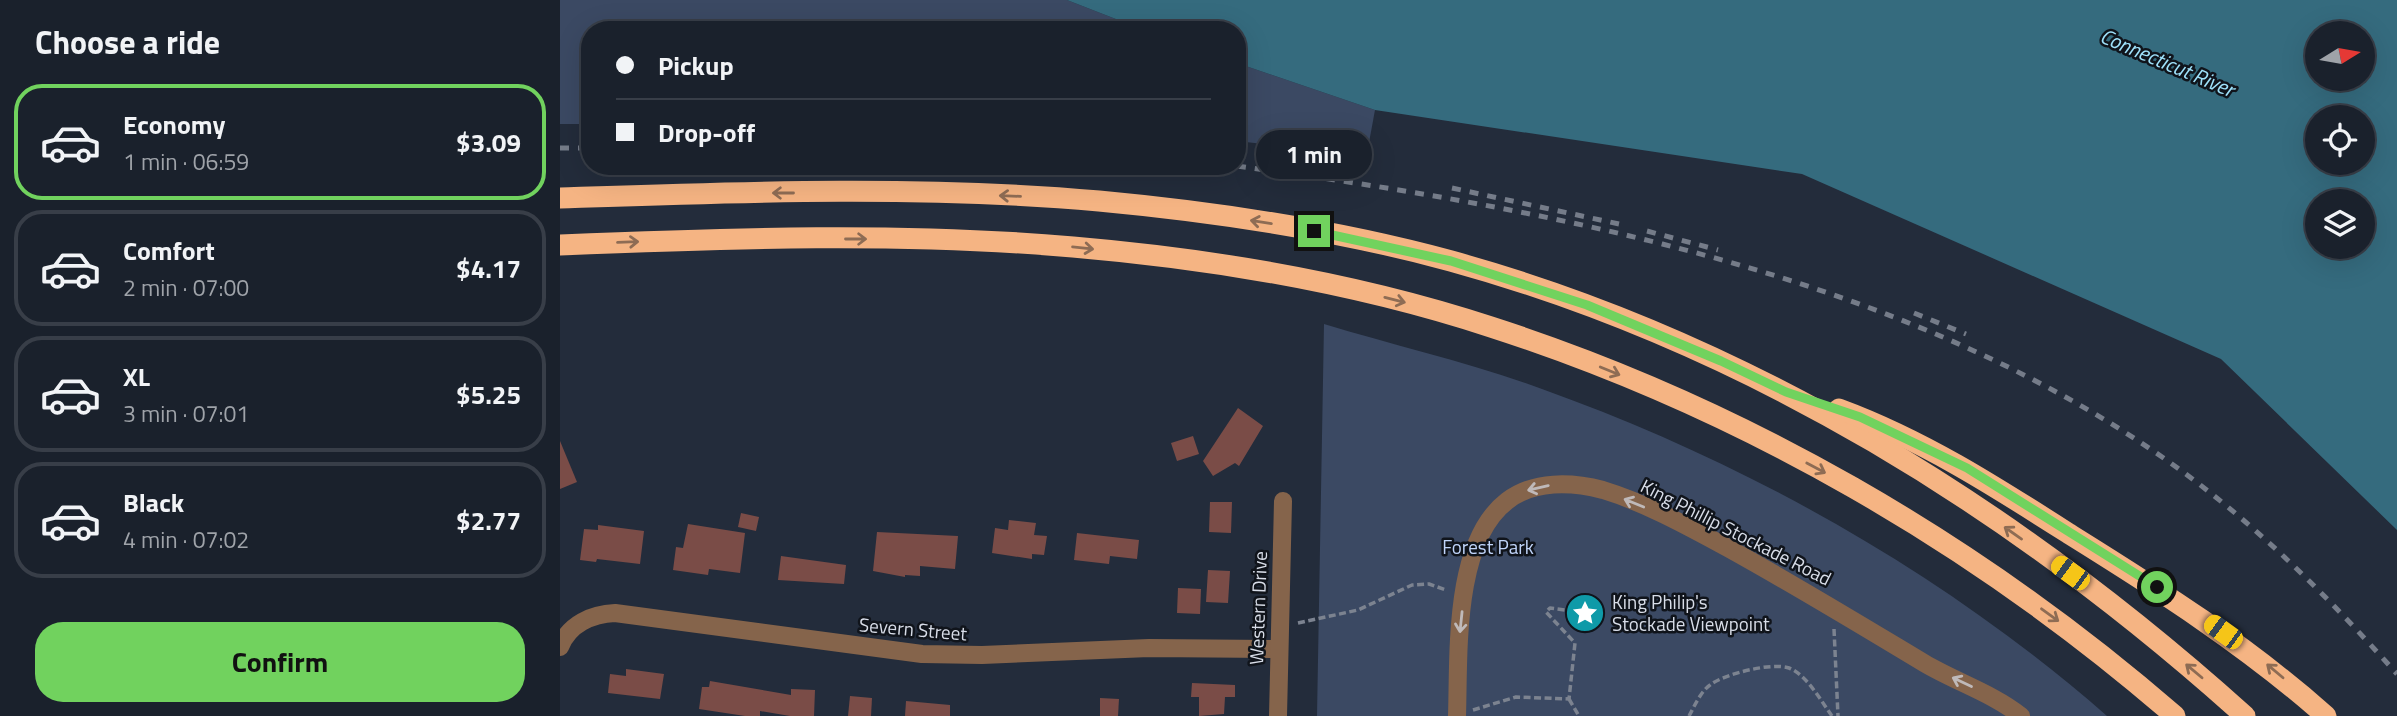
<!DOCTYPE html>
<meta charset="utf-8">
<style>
:root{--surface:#1a212c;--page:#232934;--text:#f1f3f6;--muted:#9fa3a9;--line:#383e48;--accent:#71d25e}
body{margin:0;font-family:"Titillium Web",sans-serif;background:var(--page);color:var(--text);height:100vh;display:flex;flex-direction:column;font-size:26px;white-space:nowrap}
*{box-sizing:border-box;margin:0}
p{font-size:23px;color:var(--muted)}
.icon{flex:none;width:38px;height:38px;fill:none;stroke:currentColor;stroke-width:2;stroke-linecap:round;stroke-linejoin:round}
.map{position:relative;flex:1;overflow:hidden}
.panel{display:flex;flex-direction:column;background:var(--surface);width:560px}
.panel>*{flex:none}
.hud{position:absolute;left:21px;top:21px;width:665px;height:154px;border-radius:28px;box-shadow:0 7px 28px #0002,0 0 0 2px var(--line);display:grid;align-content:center;height:154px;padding:0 35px;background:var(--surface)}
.needle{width:46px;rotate:79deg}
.fabs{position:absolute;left:1745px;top:21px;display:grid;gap:14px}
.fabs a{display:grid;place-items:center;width:70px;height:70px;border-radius:50%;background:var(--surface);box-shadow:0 7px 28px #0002,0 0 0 2px var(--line);font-size:35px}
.end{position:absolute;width:32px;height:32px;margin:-16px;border:9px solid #71d25e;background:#111;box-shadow:0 0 0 4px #111}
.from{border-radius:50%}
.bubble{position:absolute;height:49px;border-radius:24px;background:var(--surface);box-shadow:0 7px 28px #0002,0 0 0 2px var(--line);font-size:23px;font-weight:700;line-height:49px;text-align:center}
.car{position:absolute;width:21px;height:42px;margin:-21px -10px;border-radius:9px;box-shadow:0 0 5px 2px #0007;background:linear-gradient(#f5c518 24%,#345 0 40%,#f5c518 0 76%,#345 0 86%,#f5c518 0)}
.hud b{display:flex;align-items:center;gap:24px;height:66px;font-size:26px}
.hud b+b{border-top:2px solid var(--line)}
.hud i{width:18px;height:18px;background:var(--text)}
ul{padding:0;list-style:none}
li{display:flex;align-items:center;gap:21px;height:116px;margin:0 14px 10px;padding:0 21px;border:4px solid var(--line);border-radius:28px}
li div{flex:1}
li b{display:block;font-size:26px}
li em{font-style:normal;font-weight:700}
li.current{border-color:var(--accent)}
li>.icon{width:63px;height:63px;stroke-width:1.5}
h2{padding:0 35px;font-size:32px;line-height:84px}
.button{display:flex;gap:14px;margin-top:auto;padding:14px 35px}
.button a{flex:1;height:80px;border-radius:28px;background:var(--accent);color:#111;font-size:28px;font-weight:700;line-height:80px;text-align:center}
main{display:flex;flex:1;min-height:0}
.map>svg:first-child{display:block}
.green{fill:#3b4963}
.water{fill:#356b7e;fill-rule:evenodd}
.building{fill:#7a4c47}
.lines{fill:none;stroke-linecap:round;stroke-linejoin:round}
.path{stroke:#7c8390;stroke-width:3.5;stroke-dasharray:7 3.5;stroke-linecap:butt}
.minor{stroke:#85644b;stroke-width:18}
.highway{stroke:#f5b483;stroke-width:21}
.rail{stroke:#757c89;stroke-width:5;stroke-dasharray:9 9;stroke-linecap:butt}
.oneway{stroke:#8e6c54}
.oneway2{stroke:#bfb9b9}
.route{stroke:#71d25e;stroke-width:9}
.labels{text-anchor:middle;stroke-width:5;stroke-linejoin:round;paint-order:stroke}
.street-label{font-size:19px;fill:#d8dde8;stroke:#10141b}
.park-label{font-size:19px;fill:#c1d5fa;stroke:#10141b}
.poi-label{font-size:19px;fill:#d8dde8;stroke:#10141b;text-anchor:start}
.water-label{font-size:21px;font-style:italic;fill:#9fe2fb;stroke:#10141b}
</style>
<main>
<section class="panel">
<h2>Choose a ride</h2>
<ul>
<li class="current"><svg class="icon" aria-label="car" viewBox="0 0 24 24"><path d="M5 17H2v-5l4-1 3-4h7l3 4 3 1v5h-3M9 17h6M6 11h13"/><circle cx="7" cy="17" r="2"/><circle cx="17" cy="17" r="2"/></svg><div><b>Economy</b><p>1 min · 06:59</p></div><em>$3.09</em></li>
<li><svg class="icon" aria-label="car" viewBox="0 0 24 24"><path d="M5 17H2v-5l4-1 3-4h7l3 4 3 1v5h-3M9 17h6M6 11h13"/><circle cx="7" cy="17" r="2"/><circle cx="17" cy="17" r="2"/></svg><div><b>Comfort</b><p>2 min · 07:00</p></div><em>$4.17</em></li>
<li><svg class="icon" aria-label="car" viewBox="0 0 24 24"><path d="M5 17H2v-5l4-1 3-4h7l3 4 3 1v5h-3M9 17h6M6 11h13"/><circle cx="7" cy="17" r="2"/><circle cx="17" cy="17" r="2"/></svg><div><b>XL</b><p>3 min · 07:01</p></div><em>$5.25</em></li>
<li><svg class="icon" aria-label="car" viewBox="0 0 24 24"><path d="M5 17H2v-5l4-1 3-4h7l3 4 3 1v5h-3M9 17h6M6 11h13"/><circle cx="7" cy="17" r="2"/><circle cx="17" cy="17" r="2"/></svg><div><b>Black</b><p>4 min · 07:02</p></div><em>$2.77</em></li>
</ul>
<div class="button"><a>Confirm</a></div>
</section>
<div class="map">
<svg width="1837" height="716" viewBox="0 0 1837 716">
<rect width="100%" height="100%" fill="#232c3b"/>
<g class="green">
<path d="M 0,0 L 507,0 L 584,30 L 30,30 L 30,124 L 0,124 Z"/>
<path d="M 677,63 L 815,110 L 808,148 L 773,152 L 677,141 Z"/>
<path d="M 764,324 C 836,346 912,363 982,389 C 1186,462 1384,573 1547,716 L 757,716 Z"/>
</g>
<path class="water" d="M 507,0 L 1837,0 L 1837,530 L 1661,359 L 1242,174 L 815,110 L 677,63 L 677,30 L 584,30 ZM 1757,33 L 1802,33 L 1802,79 L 1757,79 ZM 1757,117 L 1802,117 L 1802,163 L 1757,163 ZM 1757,201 L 1802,201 L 1802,247 L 1757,247 Z"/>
<g class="building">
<path d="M 678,408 L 703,426 L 679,466 L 675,463 L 653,476 L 643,461 Z"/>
<path d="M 633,436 L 639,454 L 617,461 L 611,443 Z"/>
<path d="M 0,441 L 17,482 L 0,489 Z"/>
<path d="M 650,502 L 672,502 L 671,533 L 649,532 Z"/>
<path d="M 181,513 L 199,517 L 196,531 L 178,527 Z"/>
<path d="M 449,520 L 476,523 L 474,535 L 487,536 L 484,555 L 472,554 L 472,559 L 432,553 L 435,528 L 448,530 Z"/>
<path d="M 128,524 L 185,533 L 180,573 L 149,569 L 148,575 L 113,570 L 116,547 L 123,548 Z"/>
<path d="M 38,525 L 84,531 L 80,564 L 37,559 L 36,562 L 20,560 L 24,529 L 38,530 Z"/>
<path d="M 317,532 L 398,536 L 395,569 L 360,566 L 360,576 L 345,575 L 345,577 L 313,571 Z"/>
<path d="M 517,533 L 579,540 L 577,559 L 550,556 L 549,564 L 514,560 Z"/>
<path d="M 221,556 L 286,565 L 284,584 L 218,580 Z"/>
<path d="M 648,570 L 670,571 L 668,603 L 646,602 Z"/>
<path d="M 618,588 L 641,589 L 640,614 L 617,613 Z"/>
<path d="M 66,669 L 104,674 L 100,699 L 48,693 L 50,674 L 66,676 Z"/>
<path d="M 150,681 L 231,695 L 231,689 L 255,690 L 254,716 L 230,716 L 200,711 L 200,716 L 185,716 L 139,709 L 142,687 L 149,687 Z"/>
<path d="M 632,683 L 675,685 L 675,697 L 665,697 L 664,714 L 639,716 L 639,697 L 631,697 Z"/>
<path d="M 290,696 L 312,698 L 311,716 L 288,716 Z"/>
<path d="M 540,698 L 559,699 L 558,716 L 540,716 Z"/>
<path d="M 346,701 L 390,705 L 390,716 L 345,716 Z"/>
</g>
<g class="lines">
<g class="path">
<path d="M 738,623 L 798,610 L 852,585 L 869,584 L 886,590"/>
<path d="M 1274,629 L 1278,716"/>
<path d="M 1009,699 L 1019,716"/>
<path d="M 913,710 L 956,697 L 1009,699 L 1015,643 L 986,612 L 990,608 L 1020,612"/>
<path d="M 1129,716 C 1134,707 1141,691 1150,685 C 1164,674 1212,662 1229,668 C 1247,675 1261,701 1272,716"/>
</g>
<g class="minor">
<path d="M 0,647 C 9,624 32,614 55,613 L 362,654 L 422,655 L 589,648 L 717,649"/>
<path d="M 718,716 L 723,501"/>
<path d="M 897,716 C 899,654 893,542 947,501 C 974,480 1012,482 1043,490 C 1086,503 1129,527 1168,548 C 1235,585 1299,624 1364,663 C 1396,682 1432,693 1461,716"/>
</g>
<g class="highway">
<path d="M 0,198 C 179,192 360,185 539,201 C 657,212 777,230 891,261 C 1189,343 1456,510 1685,716"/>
<path d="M 0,245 C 170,238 343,232 513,247 C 654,259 797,283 931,327 C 1182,408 1417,544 1615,716"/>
<path d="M 1279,409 C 1363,440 1436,487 1511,535 C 1601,591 1687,646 1766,716"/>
</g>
<g class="rail">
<path d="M 0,148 L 30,148"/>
<path d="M 677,166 C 995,209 1354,277 1619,469 C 1700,528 1770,599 1837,674"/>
<path d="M 892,188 L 1059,224"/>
<path d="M 1087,231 L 1158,250"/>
<path d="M 1354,313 L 1406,334"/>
</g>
</g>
<defs><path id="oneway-shaft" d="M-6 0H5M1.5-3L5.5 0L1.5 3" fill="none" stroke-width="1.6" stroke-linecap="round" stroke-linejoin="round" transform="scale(1.75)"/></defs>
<g class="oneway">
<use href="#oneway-shaft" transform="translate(223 193) rotate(180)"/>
<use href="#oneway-shaft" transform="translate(450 196) rotate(-178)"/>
<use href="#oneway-shaft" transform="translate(701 222) rotate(-171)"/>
<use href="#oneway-shaft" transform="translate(296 239)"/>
<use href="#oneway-shaft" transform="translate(68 242) rotate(-2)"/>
<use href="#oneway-shaft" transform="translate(523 248) rotate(6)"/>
<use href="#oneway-shaft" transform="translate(835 300) rotate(14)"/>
<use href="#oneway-shaft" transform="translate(1050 371) rotate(22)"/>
<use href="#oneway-shaft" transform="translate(1256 468) rotate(28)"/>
<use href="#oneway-shaft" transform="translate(1453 533) rotate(-145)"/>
<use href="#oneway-shaft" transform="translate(1490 615) rotate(36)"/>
<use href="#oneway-shaft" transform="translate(1634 671) rotate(-140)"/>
<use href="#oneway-shaft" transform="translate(1715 671) rotate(-140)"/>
</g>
<g class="oneway2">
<use href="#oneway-shaft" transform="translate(978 488) rotate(167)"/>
<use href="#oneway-shaft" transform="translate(1074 503) rotate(-158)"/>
<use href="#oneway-shaft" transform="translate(901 622) rotate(96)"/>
<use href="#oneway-shaft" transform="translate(1402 682) rotate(-155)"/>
</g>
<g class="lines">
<path class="route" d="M 754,231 L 891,261 L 1027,305 L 1161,361 L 1226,392 L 1300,417 L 1407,468 L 1597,587"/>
</g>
<defs>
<g id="sight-disc" transform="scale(2.0125)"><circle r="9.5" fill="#0f9aa8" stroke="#10141b"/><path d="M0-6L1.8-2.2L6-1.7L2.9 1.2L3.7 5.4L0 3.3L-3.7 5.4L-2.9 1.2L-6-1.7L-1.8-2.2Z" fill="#fff"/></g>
</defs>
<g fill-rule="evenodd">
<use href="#sight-disc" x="1025" y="613"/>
</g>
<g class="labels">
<g class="street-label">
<text transform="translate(1176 532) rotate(27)" y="7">King Phillip Stockade Road</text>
<text transform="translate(698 608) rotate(-88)" y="7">Western Drive</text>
<text transform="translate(353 629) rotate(5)" y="7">Severn Street</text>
</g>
<g class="park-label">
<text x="928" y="554">Forest Park</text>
</g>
<g class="poi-label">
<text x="1052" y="609">King Philip's<tspan x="1052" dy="22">Stockade Viewpoint</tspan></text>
</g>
<g class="water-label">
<text transform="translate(1607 63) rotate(23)" y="7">Connecticut River</text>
</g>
</g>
</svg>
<div class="fabs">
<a><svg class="needle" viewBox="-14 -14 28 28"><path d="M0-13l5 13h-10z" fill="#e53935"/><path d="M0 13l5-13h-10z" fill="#9fa3a9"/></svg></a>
<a><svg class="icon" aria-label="locate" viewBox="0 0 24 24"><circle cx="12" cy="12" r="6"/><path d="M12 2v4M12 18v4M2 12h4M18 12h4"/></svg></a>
<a><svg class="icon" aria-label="layers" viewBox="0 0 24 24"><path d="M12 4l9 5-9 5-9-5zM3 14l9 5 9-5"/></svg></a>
</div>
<i class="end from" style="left:1597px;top:587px"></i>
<i class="end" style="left:754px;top:231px"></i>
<div class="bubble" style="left:696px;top:130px;width:116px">1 min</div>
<i class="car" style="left:1510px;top:573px;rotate:306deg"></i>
<i class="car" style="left:1663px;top:632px;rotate:306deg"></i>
<div class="hud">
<b><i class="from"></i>Pickup</b>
<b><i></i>Drop-off</b>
</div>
</div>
</main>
